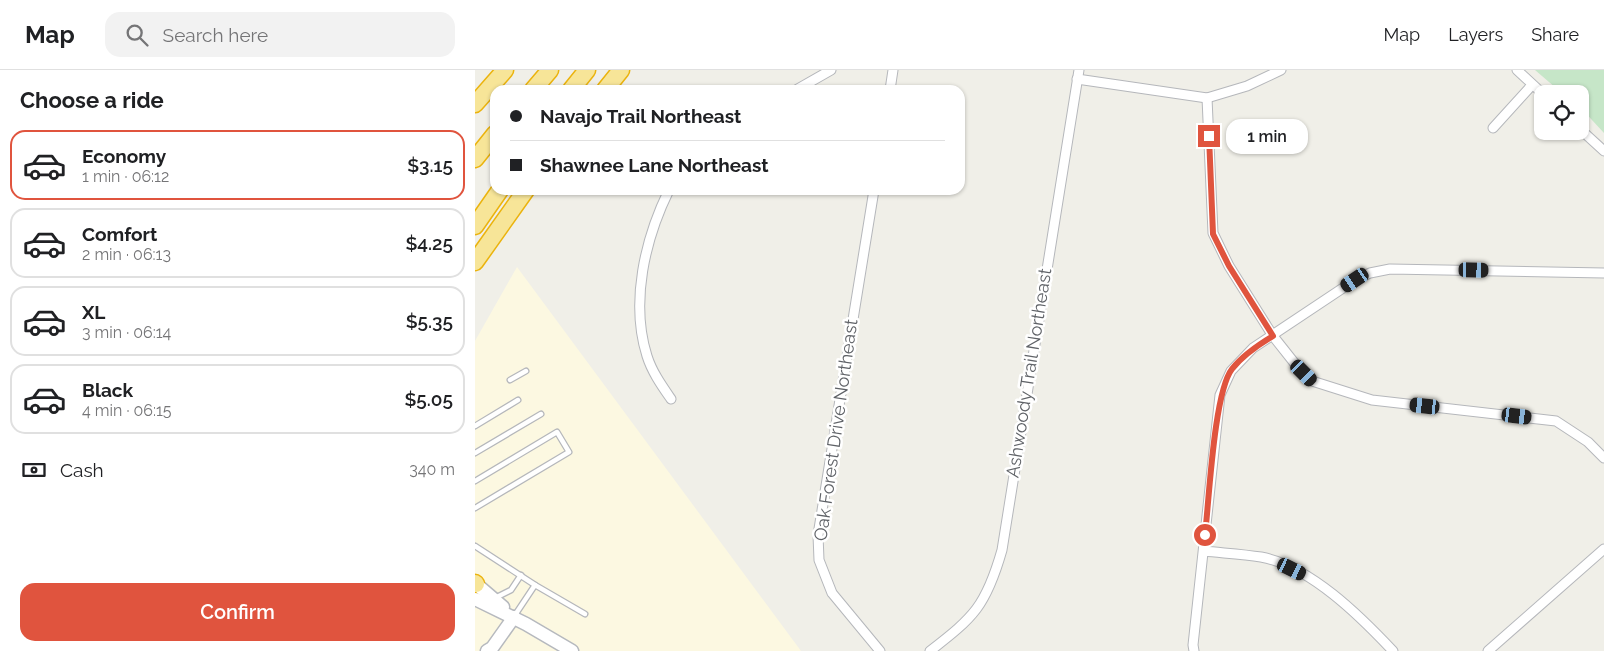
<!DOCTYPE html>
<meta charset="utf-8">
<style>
:root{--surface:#fff;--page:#f2f2f2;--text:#202124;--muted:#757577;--line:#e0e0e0;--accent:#e0543e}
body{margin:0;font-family:Raleway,sans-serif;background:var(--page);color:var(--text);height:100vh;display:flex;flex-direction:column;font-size:19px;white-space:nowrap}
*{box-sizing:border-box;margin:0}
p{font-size:16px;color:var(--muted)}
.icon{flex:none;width:28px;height:28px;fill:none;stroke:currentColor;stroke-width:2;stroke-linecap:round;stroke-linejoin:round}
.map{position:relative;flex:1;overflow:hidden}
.side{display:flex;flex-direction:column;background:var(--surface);width:475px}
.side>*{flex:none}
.guide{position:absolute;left:15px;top:15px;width:475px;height:110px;border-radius:15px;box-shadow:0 1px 4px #0004;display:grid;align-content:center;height:110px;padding:0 20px;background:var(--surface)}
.buttons{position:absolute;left:1059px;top:15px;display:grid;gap:10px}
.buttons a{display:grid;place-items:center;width:55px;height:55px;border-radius:10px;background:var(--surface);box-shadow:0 1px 4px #0004;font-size:25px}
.end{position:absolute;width:22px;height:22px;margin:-11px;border:6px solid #e0543e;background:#fff;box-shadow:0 0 0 2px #fff}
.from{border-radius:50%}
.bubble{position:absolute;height:35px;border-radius:15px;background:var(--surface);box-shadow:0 1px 4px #0004;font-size:16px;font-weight:600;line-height:35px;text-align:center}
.car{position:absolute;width:15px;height:30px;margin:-15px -8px;border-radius:6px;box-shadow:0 0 4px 1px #0007;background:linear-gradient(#222 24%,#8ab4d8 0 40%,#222 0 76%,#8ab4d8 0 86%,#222 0)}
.guide b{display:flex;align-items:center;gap:18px;height:48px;font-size:19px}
.guide b+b{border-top:1px solid var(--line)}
.guide i{width:12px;height:12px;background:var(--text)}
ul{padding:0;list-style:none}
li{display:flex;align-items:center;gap:15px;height:70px;margin:0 10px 8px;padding:0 10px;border:2px solid var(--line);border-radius:15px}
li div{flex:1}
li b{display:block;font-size:19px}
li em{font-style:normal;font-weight:600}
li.active{border-color:var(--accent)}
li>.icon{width:45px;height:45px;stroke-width:1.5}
h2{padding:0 20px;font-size:22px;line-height:60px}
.pay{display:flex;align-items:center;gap:12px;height:55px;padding:0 20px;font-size:19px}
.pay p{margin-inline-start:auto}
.button{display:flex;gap:10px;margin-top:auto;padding:10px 20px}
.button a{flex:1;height:58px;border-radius:15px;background:var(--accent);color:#fff;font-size:20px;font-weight:600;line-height:58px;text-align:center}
header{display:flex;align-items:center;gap:30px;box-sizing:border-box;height:70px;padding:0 25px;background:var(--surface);border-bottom:1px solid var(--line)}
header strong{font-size:24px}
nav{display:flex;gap:28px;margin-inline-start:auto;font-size:18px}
.search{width:350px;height:45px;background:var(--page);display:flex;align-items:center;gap:12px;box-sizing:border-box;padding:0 18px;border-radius:15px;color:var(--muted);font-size:19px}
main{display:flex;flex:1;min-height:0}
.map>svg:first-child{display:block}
.commercial{fill:#fcf8e1}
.green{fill:#c6e6c8}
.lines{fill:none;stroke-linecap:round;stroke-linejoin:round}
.lane-casing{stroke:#b5b7bb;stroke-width:7}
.street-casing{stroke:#b5b7bb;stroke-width:11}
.secondary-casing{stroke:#b6b9be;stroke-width:15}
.highway-casing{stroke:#ebb30d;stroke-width:19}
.lane{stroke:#fff;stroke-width:4.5}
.street{stroke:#fff;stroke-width:9}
.secondary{stroke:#fff;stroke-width:12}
.highway{stroke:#f7e598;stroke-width:16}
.route{stroke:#e0543e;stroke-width:6}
.labels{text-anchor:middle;stroke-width:5;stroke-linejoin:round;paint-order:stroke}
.street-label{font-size:18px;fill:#5f6267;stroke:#fff}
</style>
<header>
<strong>Map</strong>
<div class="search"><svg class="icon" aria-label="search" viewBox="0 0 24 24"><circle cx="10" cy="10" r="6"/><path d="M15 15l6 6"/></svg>Search here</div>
<nav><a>Map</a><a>Layers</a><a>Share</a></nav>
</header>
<main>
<section class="side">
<h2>Choose a ride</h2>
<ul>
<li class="active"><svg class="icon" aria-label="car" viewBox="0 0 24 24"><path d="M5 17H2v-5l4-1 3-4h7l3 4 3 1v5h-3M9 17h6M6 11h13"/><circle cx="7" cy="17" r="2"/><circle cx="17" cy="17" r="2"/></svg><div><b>Economy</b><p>1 min · 06:12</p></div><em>$3.15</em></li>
<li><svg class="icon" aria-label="car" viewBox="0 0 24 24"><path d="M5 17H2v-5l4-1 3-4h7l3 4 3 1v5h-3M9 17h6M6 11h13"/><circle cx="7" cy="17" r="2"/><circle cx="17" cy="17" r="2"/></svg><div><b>Comfort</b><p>2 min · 06:13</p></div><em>$4.25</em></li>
<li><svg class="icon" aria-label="car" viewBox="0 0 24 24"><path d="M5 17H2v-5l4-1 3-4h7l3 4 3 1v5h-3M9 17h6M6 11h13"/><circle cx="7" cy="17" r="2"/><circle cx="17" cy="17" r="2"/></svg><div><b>XL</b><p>3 min · 06:14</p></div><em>$5.35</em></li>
<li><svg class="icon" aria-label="car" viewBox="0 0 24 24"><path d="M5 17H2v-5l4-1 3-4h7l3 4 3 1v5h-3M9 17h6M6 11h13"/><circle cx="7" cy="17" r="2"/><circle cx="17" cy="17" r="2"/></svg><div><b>Black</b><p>4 min · 06:15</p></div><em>$5.05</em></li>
</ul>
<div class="pay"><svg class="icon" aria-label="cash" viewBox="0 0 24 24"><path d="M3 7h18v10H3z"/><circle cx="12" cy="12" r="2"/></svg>Cash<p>340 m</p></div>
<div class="button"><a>Confirm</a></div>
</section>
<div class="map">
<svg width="1129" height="581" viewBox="0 0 1129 581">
<rect width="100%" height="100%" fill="#f0efe8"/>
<path class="commercial" d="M 42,197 L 326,581 L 0,581 L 0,271 Z"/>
<path class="green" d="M 1060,0 L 1129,0 L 1129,63 L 1105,37 L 1105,24 L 1088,24 Z"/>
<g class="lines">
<g class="lane-casing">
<g id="lane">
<path d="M 35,310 L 51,301"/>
<path d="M 0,356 L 43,330"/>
<path d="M 0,383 L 66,344"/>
<path d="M 0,411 L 82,362 L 94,382 L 0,438"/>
<path d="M 0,476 L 60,515"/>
<path d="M 20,528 L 36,520 L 46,505"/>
<path d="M 40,545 L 60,515 L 110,544"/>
</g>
</g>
<g class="street-casing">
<g id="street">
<path d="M 1042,0 L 1068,24"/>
<path d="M 602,9 L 732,28 L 772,16 L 806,0"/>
<path d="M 321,20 L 356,0"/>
<path d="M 415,20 L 418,0"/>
<path d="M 732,28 L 738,163 L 754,196 L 798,266 L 821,295 L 837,311 L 897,330 L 1081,351 L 1113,372 L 1129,388"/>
<path d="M 1018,58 L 1057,15"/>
<path d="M 1105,59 L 1129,81"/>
<path d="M 194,120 C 170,169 155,232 172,286 C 177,302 187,316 196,329"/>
<path d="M 399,120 L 343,465 L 344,490 L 357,523 L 405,581"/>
<path d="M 729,481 C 747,483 767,484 786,487 C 835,496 885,546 918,581"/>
<path d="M 455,581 C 499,547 511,536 527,480 L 604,0"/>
<path d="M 719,581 L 718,575 L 745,325 L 756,301 L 778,278 L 880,210 L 895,203 L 915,199 L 1129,203"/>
<path d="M 1013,581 L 1129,479"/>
</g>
</g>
<g class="secondary-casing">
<g id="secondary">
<path d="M 0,513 L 28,537"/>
<path d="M 0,529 L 51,554 L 97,581"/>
<path d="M 12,581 L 17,578 L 39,547"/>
</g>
</g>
<g class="highway-casing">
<g id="highway">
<path d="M 58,20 L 75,0"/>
<path d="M 96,20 L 112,0"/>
<path d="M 130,20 L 146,0"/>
<path d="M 0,34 L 30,0"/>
<path d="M 0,89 L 20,64"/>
<path d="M 0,156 L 25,120"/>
<path d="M 0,192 L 51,120"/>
<path d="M 0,513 L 1,514"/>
</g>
</g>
<use href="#lane" class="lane"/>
<use href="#street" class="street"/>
<use href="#secondary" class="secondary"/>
<use href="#highway" class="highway"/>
</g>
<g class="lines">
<path class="route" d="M 730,465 C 734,431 739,322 757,299 C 768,285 783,275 798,266 L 754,196 L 738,164 L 734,66"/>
</g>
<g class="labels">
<g class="street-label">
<text transform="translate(554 303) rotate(-81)" y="6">Ashwoody Trail Northeast</text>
<text transform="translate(361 360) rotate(-82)" y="6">Oak Forest Drive Northeast</text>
</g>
</g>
</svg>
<div class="buttons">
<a><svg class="icon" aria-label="locate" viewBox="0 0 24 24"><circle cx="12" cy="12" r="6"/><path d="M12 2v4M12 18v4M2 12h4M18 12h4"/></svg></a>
</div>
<i class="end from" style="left:730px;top:465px"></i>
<i class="end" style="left:734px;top:66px"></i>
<div class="bubble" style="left:751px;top:49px;width:82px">1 min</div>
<i class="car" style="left:999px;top:200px;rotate:91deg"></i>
<i class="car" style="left:880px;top:210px;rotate:236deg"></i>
<i class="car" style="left:829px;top:303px;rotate:135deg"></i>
<i class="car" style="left:950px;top:336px;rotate:276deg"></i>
<i class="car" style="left:1042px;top:346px;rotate:97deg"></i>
<i class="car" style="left:817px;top:499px;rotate:116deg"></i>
<div class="guide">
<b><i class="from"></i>Navajo Trail Northeast</b>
<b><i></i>Shawnee Lane Northeast</b>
</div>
</div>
</main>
